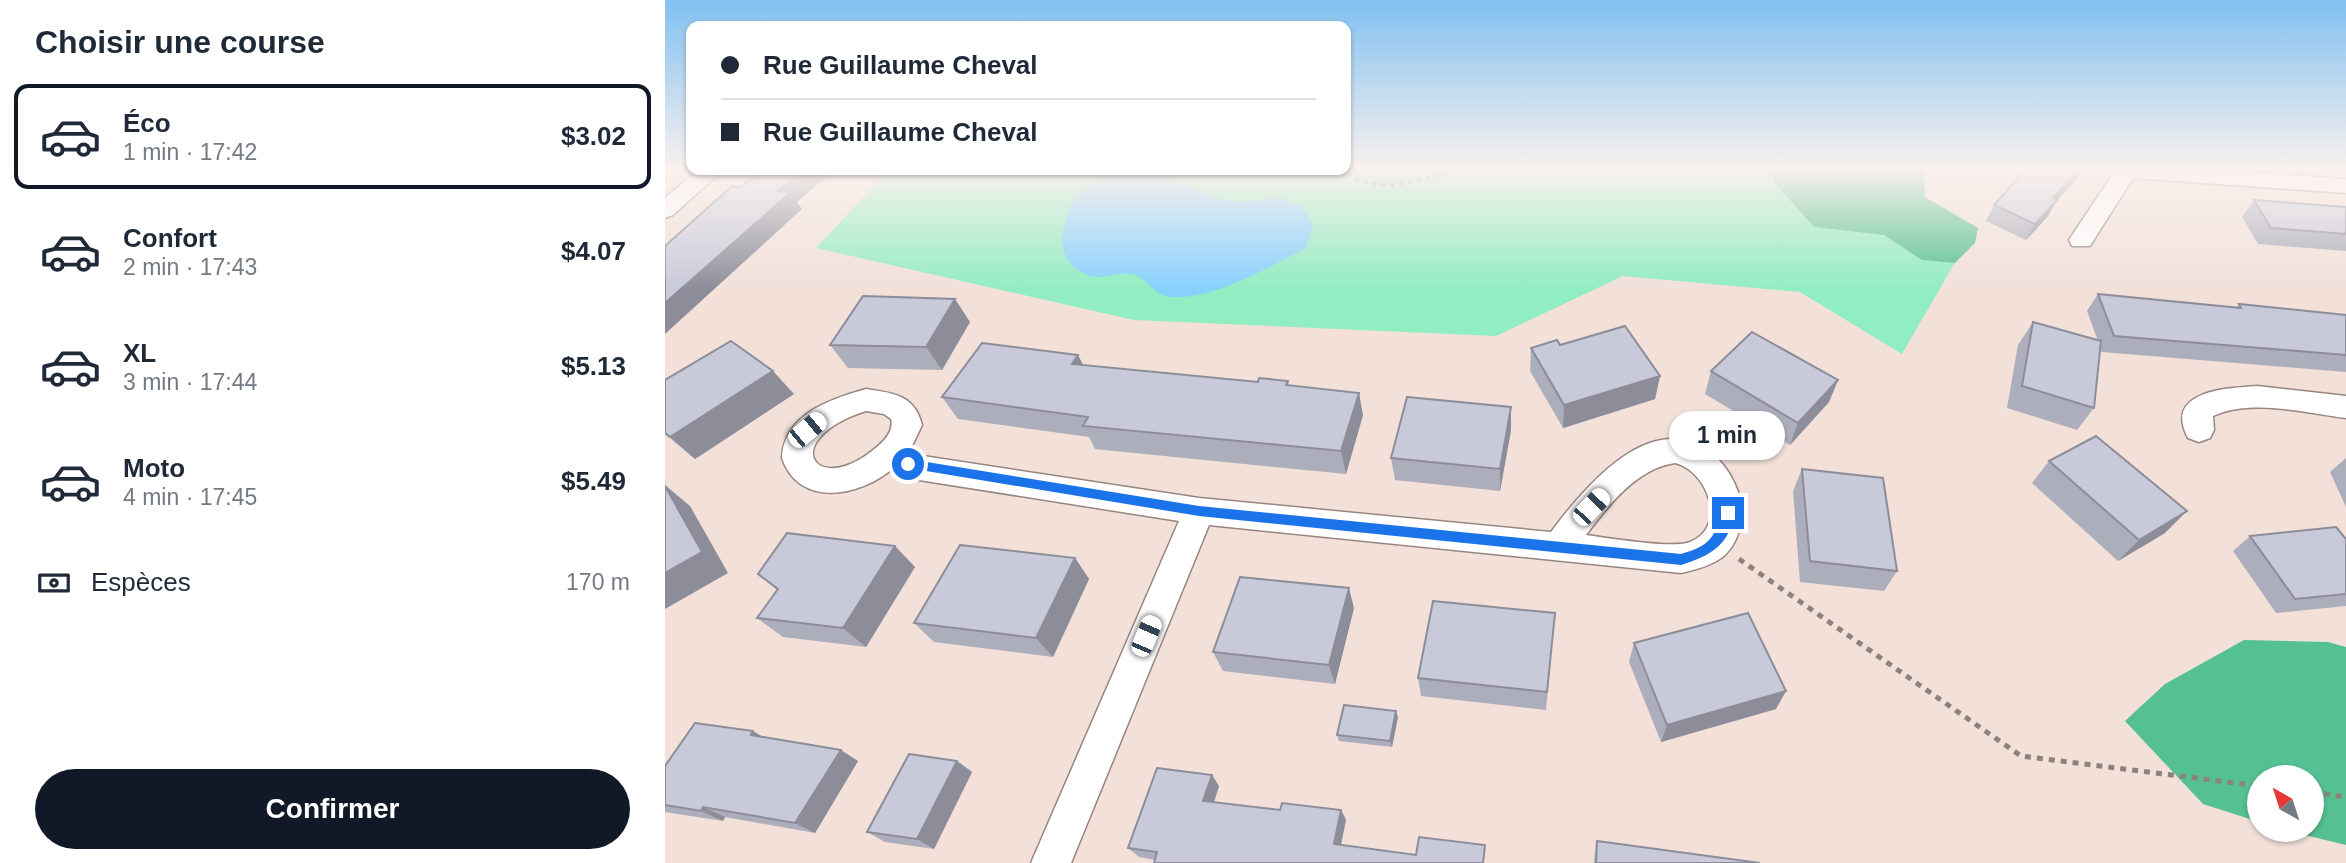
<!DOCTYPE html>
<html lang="fr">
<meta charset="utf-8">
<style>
:root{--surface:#fff;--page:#f2f2f3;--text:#1f2937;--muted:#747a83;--line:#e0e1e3;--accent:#111827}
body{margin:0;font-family:Helvetica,sans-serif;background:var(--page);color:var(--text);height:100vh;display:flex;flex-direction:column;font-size:26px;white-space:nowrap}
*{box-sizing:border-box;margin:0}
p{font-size:23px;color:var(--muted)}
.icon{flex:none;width:38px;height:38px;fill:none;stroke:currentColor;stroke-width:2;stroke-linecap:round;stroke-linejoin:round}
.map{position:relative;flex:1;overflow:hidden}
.panel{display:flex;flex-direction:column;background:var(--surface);width:665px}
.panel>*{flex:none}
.top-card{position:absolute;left:21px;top:21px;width:665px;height:154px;border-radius:14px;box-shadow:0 2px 5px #0004;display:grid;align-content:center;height:154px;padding:0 35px;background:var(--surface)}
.needle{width:46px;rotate:321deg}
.tools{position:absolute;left:1582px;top:765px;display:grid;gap:14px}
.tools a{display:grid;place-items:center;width:77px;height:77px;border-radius:50%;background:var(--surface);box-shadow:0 2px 5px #0004;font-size:35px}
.end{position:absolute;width:32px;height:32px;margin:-16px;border:9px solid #1a73e8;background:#fff;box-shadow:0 0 0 4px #fff}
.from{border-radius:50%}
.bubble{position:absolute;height:49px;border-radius:24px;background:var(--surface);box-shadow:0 2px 5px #0004;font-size:23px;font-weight:700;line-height:49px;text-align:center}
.car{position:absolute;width:21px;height:42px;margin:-21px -10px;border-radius:9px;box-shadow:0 0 5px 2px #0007;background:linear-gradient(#fff 24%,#345 0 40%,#fff 0 76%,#345 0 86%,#fff 0)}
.top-card b{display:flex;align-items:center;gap:24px;height:66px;font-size:26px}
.top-card b+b{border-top:2px solid var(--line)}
.top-card i{width:18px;height:18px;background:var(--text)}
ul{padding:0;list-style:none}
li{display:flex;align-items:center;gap:21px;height:105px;margin:0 14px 10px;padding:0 21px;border:4px solid transparent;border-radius:14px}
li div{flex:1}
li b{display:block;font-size:26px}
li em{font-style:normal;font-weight:700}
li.on{border-color:var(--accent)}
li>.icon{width:63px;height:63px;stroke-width:1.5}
h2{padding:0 35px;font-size:32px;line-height:84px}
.pay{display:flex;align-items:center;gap:18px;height:77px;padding:0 35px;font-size:26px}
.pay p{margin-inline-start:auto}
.action{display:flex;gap:14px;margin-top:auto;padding:14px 35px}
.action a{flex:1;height:80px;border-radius:42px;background:var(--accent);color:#fff;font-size:28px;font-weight:700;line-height:80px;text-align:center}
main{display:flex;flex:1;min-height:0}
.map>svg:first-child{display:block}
.green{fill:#91edc2}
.forest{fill:#55c092}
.water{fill:#88d1fe}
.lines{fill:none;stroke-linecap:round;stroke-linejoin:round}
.street-casing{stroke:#96867e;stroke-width:3}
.path-far1{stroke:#8e827d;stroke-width:3.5;stroke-dasharray:4.5 4.5;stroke-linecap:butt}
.path{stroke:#8e827d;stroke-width:5;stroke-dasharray:6 6;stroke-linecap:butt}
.street{fill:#fff;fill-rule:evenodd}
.wall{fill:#acaebb}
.shaded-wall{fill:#8c8d99}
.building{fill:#c8cada;stroke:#8c8d99;stroke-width:2}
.route{fill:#1a73e8}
</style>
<main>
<section class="panel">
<h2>Choisir une course</h2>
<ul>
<li class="on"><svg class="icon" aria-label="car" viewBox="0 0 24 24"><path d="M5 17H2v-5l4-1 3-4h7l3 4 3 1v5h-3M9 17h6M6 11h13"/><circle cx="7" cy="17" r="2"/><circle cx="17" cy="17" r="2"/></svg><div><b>Éco</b><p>1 min · 17:42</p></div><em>$3.02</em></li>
<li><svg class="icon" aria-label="car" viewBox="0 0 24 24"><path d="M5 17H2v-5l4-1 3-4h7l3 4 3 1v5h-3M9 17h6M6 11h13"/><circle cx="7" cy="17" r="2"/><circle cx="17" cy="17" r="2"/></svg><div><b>Confort</b><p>2 min · 17:43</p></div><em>$4.07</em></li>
<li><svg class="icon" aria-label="car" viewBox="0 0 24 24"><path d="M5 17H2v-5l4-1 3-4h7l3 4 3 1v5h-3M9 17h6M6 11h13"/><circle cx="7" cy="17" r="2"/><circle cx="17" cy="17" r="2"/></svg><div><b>XL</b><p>3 min · 17:44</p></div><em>$5.13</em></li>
<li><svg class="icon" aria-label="car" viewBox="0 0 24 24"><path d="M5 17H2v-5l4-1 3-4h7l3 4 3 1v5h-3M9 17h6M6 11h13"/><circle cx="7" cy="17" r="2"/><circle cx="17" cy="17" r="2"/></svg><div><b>Moto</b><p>4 min · 17:45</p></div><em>$5.49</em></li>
</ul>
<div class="pay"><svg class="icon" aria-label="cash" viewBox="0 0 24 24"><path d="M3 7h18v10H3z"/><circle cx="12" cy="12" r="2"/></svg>Espèces<p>170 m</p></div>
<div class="action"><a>Confirmer</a></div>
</section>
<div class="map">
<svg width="1681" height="863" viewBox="0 0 1681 863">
<rect width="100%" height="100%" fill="#f2e0d9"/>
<path class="green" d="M 1219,169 L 1300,245 L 1237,354 L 1135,292 L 958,276 L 831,336 L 469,320 L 151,248 L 224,170 Z"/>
<g class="forest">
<path d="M 1107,169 L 1263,169 L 1259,172 L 1260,197 L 1313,228 L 1310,243 L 1290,263 L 1257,260 L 1219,235 L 1149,227 L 1110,183 Z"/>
<path d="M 1579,640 L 1663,642 L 1681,647 L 1681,845 L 1619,830 L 1647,830 L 1647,777 L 1594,777 L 1594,822 L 1538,804 L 1460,721 L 1500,684 Z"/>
</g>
<path class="water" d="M 454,173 L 496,175 L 555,200 L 583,202 L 614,198 L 638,207 L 648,225 L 641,248 C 607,266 547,300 507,297 C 487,296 483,277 467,274 C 451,271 436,282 420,274 C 381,257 399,205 424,185 C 431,179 444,177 454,173 Z"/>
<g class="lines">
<g class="street-casing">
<g id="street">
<path d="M 1451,169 L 1537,169 L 1681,179 L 1681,193 L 1468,178 L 1425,246 L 1407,246 L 1404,240 Z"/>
<path d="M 33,170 L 58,170 L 8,215 L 0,218 L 0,198 Z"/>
<path d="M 1592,386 L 1681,396 L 1681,418 C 1640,413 1586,398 1548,416 L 1549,430 L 1545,438 L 1534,442 L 1523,438 C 1498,391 1561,388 1592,386 Z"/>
<path d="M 201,389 C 228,393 250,395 257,425 L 245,450 L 258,456 L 534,498 L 886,532 C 912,497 962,436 1010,439 C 1063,442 1099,515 1060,555 C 1049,565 1030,570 1016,573 L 544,525 L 406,863 L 366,863 L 514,521 L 254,480 L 227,469 C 194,497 134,508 117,458 C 119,414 166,399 201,389 ZM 201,411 L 219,414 L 226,419 C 229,430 221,439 213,446 C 151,501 110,440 201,411 ZM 1010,463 C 1043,471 1063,527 1025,542 C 1008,549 943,538 921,535 C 942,507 972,468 1010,463 Z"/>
</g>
</g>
<path class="path-far1" d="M 674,170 C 713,195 748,183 789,169"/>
<g class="path">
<path d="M 1074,559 L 1356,756 L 1594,786"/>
<path d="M 1647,792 L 1681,797"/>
</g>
<use href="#street" class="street"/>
</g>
<g class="wall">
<path d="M 1361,169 L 1417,169 L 1412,179 L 1392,200 L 1383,216 L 1361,240 L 1321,221 L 1329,205 Z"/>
<path d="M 1589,200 L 1681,207 L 1681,251 L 1593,244 L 1577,217 Z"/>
<path d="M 1433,294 L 1572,308 L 1574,304 L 1681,315 L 1681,372 L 1437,352 L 1435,347 L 1429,408 L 1412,430 L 1342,408 L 1353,345 L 1368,322 L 1433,341 L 1422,311 Z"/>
<path d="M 305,322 L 277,370 L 183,368 L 165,345 Z"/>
<path d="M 895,345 L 995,376 L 990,399 L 898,428 L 865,371 L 866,348 Z"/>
<path d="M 419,366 L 593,382 L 623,381 L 624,386 L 698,415 L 681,474 L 430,449 L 424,437 L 293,419 L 277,397 Z"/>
<path d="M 1046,371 L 1173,380 L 1164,402 L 1125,445 L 1040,394 Z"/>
<path d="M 0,380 L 129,394 L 30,459 L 0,434 Z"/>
<path d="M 846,407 L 846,430 L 835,491 L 730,480 L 726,458 Z"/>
<path d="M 1681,458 L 1681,507 L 1665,472 Z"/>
<path d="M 1384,461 L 1500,533 L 1453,561 L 1367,483 Z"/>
<path d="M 1137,469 L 1232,571 L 1219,591 L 1135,582 L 1128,491 Z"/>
<path d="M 1585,536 L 1681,539 L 1681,606 L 1611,613 L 1568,551 Z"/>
<path d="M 410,558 L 424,579 L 388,657 L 269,642 L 249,623 Z"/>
<path d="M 250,567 L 201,647 L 118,637 L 92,618 L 112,590 L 93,574 Z"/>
<path d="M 689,608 L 670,684 L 558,671 L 548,652 Z"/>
<path d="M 890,613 L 881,710 L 756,696 L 753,678 Z"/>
<path d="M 969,643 L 1111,709 L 996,742 L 964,662 Z"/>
<path d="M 733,717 L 727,747 L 674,741 L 672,735 Z"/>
<path d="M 98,737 L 193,761 L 150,833 L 60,817 L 58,821 L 0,812 L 0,766 Z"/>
<path d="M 292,761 L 307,772 L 269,849 L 220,842 L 202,832 Z"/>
<path d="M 554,786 L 549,802 L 615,810 L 676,810 L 681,820 L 676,845 L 751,855 L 820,845 L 820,855 L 490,860 L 474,857 L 463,848 Z"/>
<path d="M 932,841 L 1095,863 L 929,863 L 930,851 Z"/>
</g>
<g class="shaded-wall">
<path d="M 1415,169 L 1417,169 L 1412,179 L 1392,200 L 1383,216 L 1361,240 L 1370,224 L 1388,198 Z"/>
<path d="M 139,170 L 170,170 L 132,202 L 137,209 L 0,334 L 0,303 L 113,191 Z"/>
<path d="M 290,299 L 305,322 L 277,370 L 261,347 Z"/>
<path d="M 413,355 L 425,378 L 407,364 Z"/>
<path d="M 108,371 L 129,394 L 30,459 L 5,437 Z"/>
<path d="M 995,376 L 990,399 L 898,428 L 899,405 Z"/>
<path d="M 1173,380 L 1164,402 L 1125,445 L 1133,423 Z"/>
<path d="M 694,393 L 698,415 L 681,474 L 676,451 Z"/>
<path d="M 846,407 L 846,430 L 835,491 L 835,469 Z"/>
<path d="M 0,485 L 25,506 L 63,573 L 0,609 Z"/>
<path d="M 1522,511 L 1500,533 L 1453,561 L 1474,540 Z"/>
<path d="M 230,546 L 250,567 L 201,647 L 178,628 Z"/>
<path d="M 410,558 L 424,579 L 388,657 L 371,638 Z"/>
<path d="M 684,588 L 689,608 L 670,684 L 664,665 Z"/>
<path d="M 1121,691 L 1111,709 L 996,742 L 1002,725 Z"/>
<path d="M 731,711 L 733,717 L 727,747 L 725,741 Z"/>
<path d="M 88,731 L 108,743 L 86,735 Z"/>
<path d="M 176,750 L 193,761 L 150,833 L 130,823 Z"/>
<path d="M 292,761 L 307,772 L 269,849 L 252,839 Z"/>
<path d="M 547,775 L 554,786 L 546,811 L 538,801 Z"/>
<path d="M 38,807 L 60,817 L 58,821 L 36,811 Z"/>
<path d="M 676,810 L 681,820 L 674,853 L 669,844 Z"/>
</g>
<g class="building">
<path d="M 1361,169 L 1415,169 L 1388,198 L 1393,199 L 1370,224 L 1329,205 Z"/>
<path d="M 98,170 L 139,170 L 113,191 L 125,193 L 0,303 L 0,246 L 67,186 L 76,187 Z"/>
<path d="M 1589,200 L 1681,207 L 1681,234 L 1606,228 Z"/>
<path d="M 1433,294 L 1576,308 L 1574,304 L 1681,315 L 1681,355 L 1449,336 Z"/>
<path d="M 198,296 L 290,299 L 261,347 L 165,345 Z"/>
<path d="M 1368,322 L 1436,341 L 1429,408 L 1357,386 Z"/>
<path d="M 960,326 L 995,376 L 899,405 L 866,348 L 892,340 L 895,345 Z"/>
<path d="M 1087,332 L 1173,380 L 1133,423 L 1046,371 Z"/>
<path d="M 66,341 L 108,371 L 5,437 L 0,433 L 0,380 Z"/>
<path d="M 317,343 L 413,355 L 407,364 L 593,382 L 594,378 L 623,381 L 621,385 L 694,393 L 676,451 L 418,426 L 423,417 L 277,397 Z"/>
<path d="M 742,397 L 846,407 L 835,469 L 726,458 Z"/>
<path d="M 1431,436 L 1522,511 L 1474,540 L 1384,461 Z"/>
<path d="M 1137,469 L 1218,478 L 1232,571 L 1145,561 Z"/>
<path d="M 0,486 L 37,552 L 0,573 Z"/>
<path d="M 1671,527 L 1681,539 L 1681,594 L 1630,599 L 1585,536 Z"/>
<path d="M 122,533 L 230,546 L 178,628 L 92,618 L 113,589 L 93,574 Z"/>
<path d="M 295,545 L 410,558 L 371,638 L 249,623 Z"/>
<path d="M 575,577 L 684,588 L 664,665 L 548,652 Z"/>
<path d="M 768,601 L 890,613 L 882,692 L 753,678 Z"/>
<path d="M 1083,613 L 1121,691 L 1002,725 L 969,643 Z"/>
<path d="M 679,705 L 731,711 L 725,741 L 672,735 Z"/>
<path d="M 30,723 L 88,731 L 86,735 L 176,750 L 130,823 L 38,807 L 36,811 L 0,805 L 0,766 Z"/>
<path d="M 244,754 L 292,761 L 252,839 L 202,832 Z"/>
<path d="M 492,768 L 547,775 L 538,801 L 615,810 L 617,803 L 676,810 L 669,844 L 751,855 L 754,837 L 820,845 L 818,863 L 489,863 L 492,852 L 463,848 Z"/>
<path d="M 932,841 L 1095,863 L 931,863 Z"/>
</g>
<linearGradient id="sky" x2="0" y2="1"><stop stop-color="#81c0f1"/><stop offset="0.58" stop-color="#f9f1ee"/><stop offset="1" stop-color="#f9f1ee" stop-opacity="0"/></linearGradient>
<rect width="1681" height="290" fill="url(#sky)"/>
<path class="route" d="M 243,459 L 534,506 L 1016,554 C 1047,545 1048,538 1059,509 L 1063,508 L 1069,513 C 1065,545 1045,556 1016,565 L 534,516 L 243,468 L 237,464 Z"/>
</svg>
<div class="tools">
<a><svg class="needle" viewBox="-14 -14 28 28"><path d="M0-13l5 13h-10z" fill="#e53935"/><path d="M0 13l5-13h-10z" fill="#747a83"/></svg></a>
</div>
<i class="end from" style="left:243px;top:464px"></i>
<i class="end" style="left:1063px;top:513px"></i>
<div class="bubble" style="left:1004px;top:411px;width:116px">1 min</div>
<i class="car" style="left:142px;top:430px;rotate:50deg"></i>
<i class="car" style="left:926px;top:507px;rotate:44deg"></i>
<i class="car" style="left:481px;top:636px;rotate:23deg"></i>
<div class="top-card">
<b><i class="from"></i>Rue Guillaume Cheval</b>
<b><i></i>Rue Guillaume Cheval</b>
</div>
</div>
</main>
